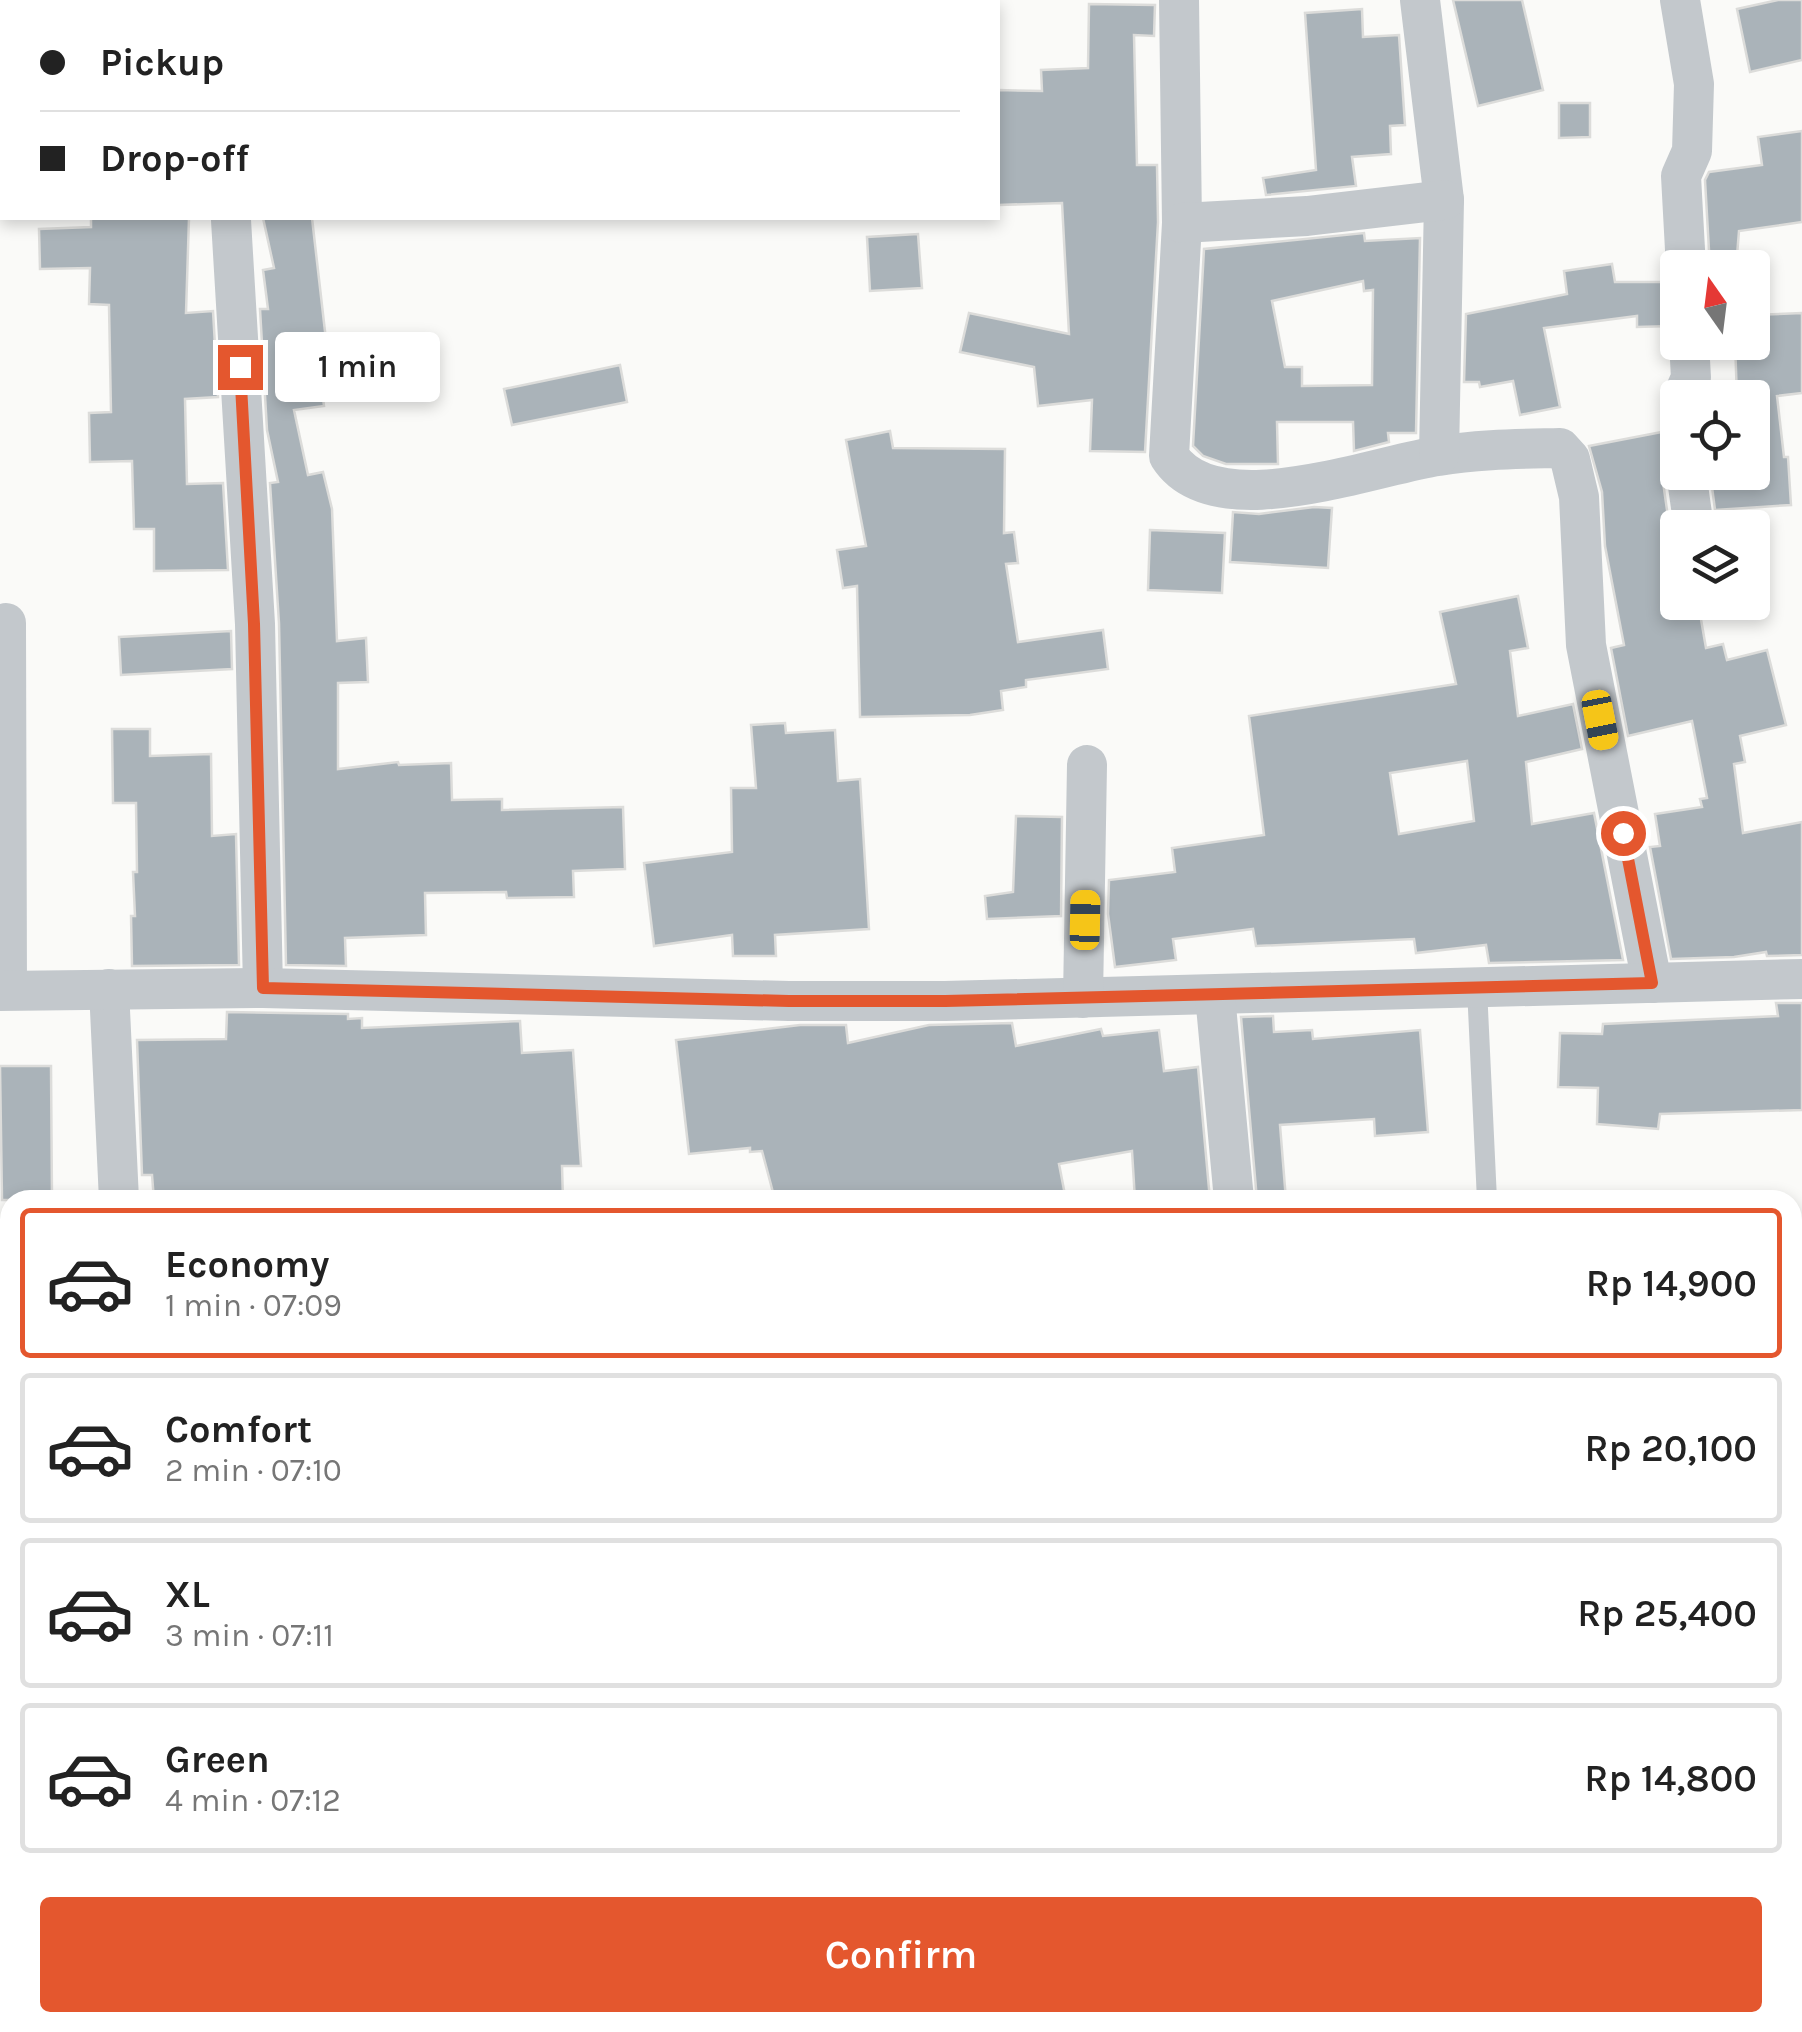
<!DOCTYPE html>
<meta charset="utf-8">
<style>
:root{--surface:#fff;--page:#f2f2f2;--text:#222;--muted:#767676;--line:#e0e0e0;--accent:#e4572e}
body{margin:0;font-family:Karla,sans-serif;background:var(--page);color:var(--text);height:100vh;display:flex;flex-direction:column;font-size:38px;white-space:nowrap}
*{box-sizing:border-box;margin:0}
p{font-size:32px;color:var(--muted)}
.icon{flex:none;width:55px;height:55px;fill:none;stroke:currentColor;stroke-width:2;stroke-linecap:round;stroke-linejoin:round}
.map{position:relative;flex:1;overflow:hidden}
.sheet{position:absolute;left:0px;top:1190px;width:1802px;height:842px;display:flex;flex-direction:column;background:var(--surface);border-radius:30px 30px 0 0;box-shadow:0 5px 15px #0003}
.sheet>*{flex:none}
.top-card{position:absolute;left:0px;top:0px;width:1000px;height:220px;box-shadow:0 5px 15px #0003;display:grid;align-content:center;height:220px;padding:0 40px;background:var(--surface)}
.needle{width:65px;rotate:346deg}
.controls{position:absolute;left:1660px;top:250px;display:grid;gap:20px}
.controls a{display:grid;place-items:center;width:110px;height:110px;border-radius:10px;background:var(--surface);box-shadow:0 5px 15px #0003;font-size:50px}
.end{position:absolute;width:45px;height:45px;margin:-22px;border:12px solid #e4572e;background:#fff;box-shadow:0 0 0 5px #fff}
.from{border-radius:50%}
.bubble{position:absolute;height:70px;border-radius:10px;background:var(--surface);box-shadow:0 5px 15px #0003;font-size:32px;font-weight:600;line-height:70px;text-align:center}
.car{position:absolute;width:30px;height:60px;margin:-30px -15px;border-radius:12px;box-shadow:0 0 8px 2px #0007;background:linear-gradient(#f5c518 24%,#345 0 40%,#f5c518 0 76%,#345 0 86%,#f5c518 0)}
.top-card b{display:flex;align-items:center;gap:35px;height:95px;font-size:38px}
.top-card b+b{border-top:2px solid var(--line)}
.top-card i{width:25px;height:25px;background:var(--text)}
ul{padding:18px 0 0;list-style:none}
li{display:flex;align-items:center;gap:30px;height:150px;margin:0 20px 15px;padding:0 20px;border:5px solid var(--line);border-radius:10px}
li div{flex:1}
li b{display:block;font-size:38px}
li em{font-style:normal;font-weight:600}
li.current{border-color:var(--accent)}
li>.icon{width:90px;height:90px;stroke-width:1.5}
.primary-button{display:flex;gap:20px;margin-top:auto;padding:20px 40px}
.primary-button a{flex:1;height:115px;border-radius:10px;background:var(--accent);color:#fff;font-size:40px;font-weight:600;line-height:115px;text-align:center}
.map>svg:first-child{display:block}
.lines{fill:none;stroke-linecap:round;stroke-linejoin:round}
.river{stroke:#bbc7cb;stroke-width:72}
.building{fill:#aab3b9;stroke:#dcdcda;stroke-width:2.5;fill-rule:evenodd}
.lane{stroke:#c3c8cc;stroke-width:20}
.street{stroke:#c3c8cc;stroke-width:40}
.route{stroke:#e4572e;stroke-width:12}
</style>
<div class="map">
<svg width="1802" height="2032" viewBox="0 0 1802 2032">
<rect width="100%" height="100%" fill="#fafaf8"/>
<g class="lines">
<g class="river">
<path d="M 1792,1826 L 1802,1827"/>
<path d="M 621,2032 L 638,2022"/>
</g>
</g>
<g class="building">
<path d="M 1453,0 L 1522,0 L 1543,90 L 1478,106 Z"/>
<path d="M 1778,0 L 1802,0 L 1802,60 L 1750,72 L 1737,9 Z"/>
<path d="M 1089,4 L 1155,5 L 1154,36 L 1134,35 L 1137,165 L 1157,165 L 1158,222 L 1145,452 L 1090,451 L 1092,400 L 1038,406 L 1034,367 L 960,352 L 969,313 L 1069,334 L 1062,203 L 998,205 L 998,90 L 1042,91 L 1041,70 L 1088,68 Z"/>
<path d="M 1362,9 L 1363,37 L 1399,35 L 1405,125 L 1390,126 L 1391,154 L 1352,157 L 1356,186 L 1266,195 L 1263,178 L 1316,170 L 1305,13 Z"/>
<path d="M 1559,103 L 1590,103 L 1590,137 L 1559,138 Z"/>
<path d="M 1802,131 L 1802,222 L 1739,231 L 1736,268 L 1710,268 L 1705,180 L 1709,172 L 1762,165 L 1758,137 Z"/>
<path d="M 91,218 L 189,218 L 186,313 L 213,311 L 218,397 L 185,399 L 187,484 L 223,483 L 228,570 L 154,571 L 154,529 L 134,529 L 132,461 L 90,462 L 89,413 L 111,412 L 109,305 L 89,304 L 90,268 L 40,269 L 39,229 L 91,227 Z"/>
<path d="M 263,218 L 312,218 L 326,340 L 316,341 L 324,406 L 294,410 L 308,475 L 323,472 L 332,509 L 337,641 L 366,638 L 368,682 L 338,683 L 338,769 L 398,762 L 399,765 L 451,763 L 452,800 L 502,799 L 502,810 L 623,807 L 625,869 L 573,871 L 574,897 L 507,898 L 506,892 L 425,893 L 426,935 L 345,938 L 346,966 L 286,965 L 279,623 L 270,483 L 278,482 L 267,430 L 260,309 L 268,309 L 263,270 L 274,268 Z"/>
<path d="M 1364,233 L 1365,241 L 1420,238 L 1416,433 L 1388,433 L 1389,442 L 1354,451 L 1353,422 L 1277,422 L 1278,464 L 1226,464 L 1203,456 L 1193,446 L 1204,249 ZM 1363,281 L 1364,291 L 1373,290 L 1372,385 L 1302,386 L 1302,367 L 1285,367 L 1272,301 Z"/>
<path d="M 918,234 L 922,288 L 870,291 L 867,237 Z"/>
<path d="M 1612,264 L 1615,282 L 1667,282 L 1672,287 L 1672,326 L 1637,327 L 1637,316 L 1544,328 L 1560,407 L 1520,415 L 1513,381 L 1480,387 L 1479,382 L 1464,382 L 1466,314 L 1567,294 L 1564,271 Z"/>
<path d="M 1802,313 L 1802,393 L 1777,396 L 1784,457 L 1788,457 L 1791,505 L 1715,510 L 1710,472 L 1752,472 L 1752,398 L 1737,398 L 1735,342 L 1752,342 L 1752,315 Z"/>
<path d="M 620,365 L 627,402 L 512,425 L 504,389 Z"/>
<path d="M 1672,430 L 1676,451 L 1664,462 L 1662,475 L 1670,531 L 1678,544 L 1678,602 L 1698,602 L 1706,648 L 1723,644 L 1727,660 L 1767,650 L 1786,725 L 1740,736 L 1745,762 L 1734,764 L 1743,833 L 1802,822 L 1802,955 L 1767,956 L 1766,952 L 1734,957 L 1671,959 L 1650,847 L 1660,846 L 1655,814 L 1702,807 L 1700,799 L 1707,798 L 1692,721 L 1628,736 L 1611,648 L 1624,645 L 1605,546 L 1602,492 L 1589,446 Z"/>
<path d="M 890,431 L 893,448 L 1005,449 L 1004,533 L 1014,532 L 1018,563 L 1006,564 L 1018,642 L 1103,630 L 1108,669 L 1026,680 L 1026,687 L 1001,691 L 1003,710 L 970,715 L 860,717 L 857,586 L 843,588 L 837,550 L 866,546 L 846,440 Z"/>
<path d="M 1314,507 L 1332,508 L 1328,568 L 1230,562 L 1233,512 L 1259,514 Z"/>
<path d="M 1150,530 L 1225,533 L 1222,593 L 1148,590 Z"/>
<path d="M 1518,596 L 1528,648 L 1510,651 L 1518,716 L 1573,704 L 1582,749 L 1526,762 L 1532,824 L 1594,813 L 1623,960 L 1489,963 L 1486,945 L 1416,953 L 1414,939 L 1256,946 L 1253,929 L 1173,939 L 1176,960 L 1115,967 L 1108,914 L 1109,880 L 1175,872 L 1172,848 L 1264,835 L 1249,716 L 1456,684 L 1440,612 ZM 1467,761 L 1474,821 L 1399,834 L 1390,773 Z"/>
<path d="M 231,631 L 232,669 L 121,675 L 119,637 Z"/>
<path d="M 785,723 L 786,733 L 835,730 L 838,781 L 860,779 L 869,929 L 775,935 L 776,956 L 733,956 L 732,935 L 654,946 L 644,863 L 732,852 L 731,788 L 756,788 L 751,725 Z"/>
<path d="M 112,729 L 150,729 L 150,756 L 211,754 L 212,836 L 236,834 L 239,965 L 132,966 L 131,916 L 135,916 L 133,872 L 137,872 L 136,803 L 113,803 Z"/>
<path d="M 1016,816 L 1062,817 L 1061,916 L 987,919 L 985,896 L 1013,892 Z"/>
<path d="M 1776,1003 L 1802,1003 L 1802,1110 L 1660,1114 L 1658,1129 L 1597,1124 L 1598,1088 L 1558,1087 L 1560,1033 L 1602,1034 L 1603,1024 L 1778,1016 Z"/>
<path d="M 227,1012 L 348,1014 L 348,1019 L 362,1018 L 362,1028 L 520,1021 L 522,1053 L 573,1050 L 581,1166 L 562,1166 L 563,1200 L 154,1200 L 152,1175 L 142,1175 L 137,1040 L 226,1039 Z"/>
<path d="M 1273,1016 L 1274,1032 L 1312,1030 L 1313,1039 L 1420,1030 L 1428,1132 L 1375,1136 L 1374,1119 L 1280,1125 L 1286,1200 L 1257,1200 L 1241,1017 Z"/>
<path d="M 1012,1023 L 1016,1046 L 1101,1029 L 1103,1036 L 1159,1030 L 1164,1071 L 1198,1067 L 1210,1200 L 1135,1200 L 1132,1151 L 1059,1164 L 1066,1200 L 945,1200 L 944,1193 L 900,1200 L 775,1200 L 762,1151 L 750,1152 L 750,1148 L 689,1154 L 676,1040 L 800,1025 L 846,1025 L 848,1043 L 929,1025 Z"/>
<path d="M 0,1066 L 51,1066 L 52,1200 L 2,1200 Z"/>
</g>
<g class="lines">
<path class="lane" d="M 1477,988 L 1487,1200"/>
<g class="street">
<path d="M 25,0 L 26,2"/>
<path d="M 885,0 L 885,2"/>
<path d="M 1179,0 L 1182,223 L 1169,456 C 1214,527 1372,466 1438,456 C 1478,449 1520,449 1560,448 L 1570,459 L 1579,497 L 1586,645 L 1652,983"/>
<path d="M 1420,0 L 1444,200 L 1439,455"/>
<path d="M 1680,0 L 1694,84 L 1692,151 L 1681,176 L 1686,268"/>
<path d="M 231,220 L 255,624 L 263,988"/>
<path d="M 1182,223 L 1307,216 L 1444,200"/>
<path d="M 1682,398 L 1691,378 L 1689,342"/>
<path d="M 1686,472 L 1694,528"/>
<path d="M 6,623 L 7,990"/>
<path d="M 109,989 L 119,1200"/>
<path d="M 0,991 L 263,988 L 789,1001 L 945,1001 L 1802,979"/>
<path d="M 1215,995 L 1234,1200"/>
<path d="M 1083,998 L 1087,765"/>
</g>
</g>
<g class="lines">
<path class="route" d="M 240,367 L 254,624 L 263,988 L 789,1001 L 945,1001 L 1652,983 L 1623,833"/>
</g>
</svg>
<div class="controls">
<a><svg class="needle" viewBox="-14 -14 28 28"><path d="M0-13l5 13h-10z" fill="#e53935"/><path d="M0 13l5-13h-10z" fill="#767676"/></svg></a>
<a><svg class="icon" aria-label="locate" viewBox="0 0 24 24"><circle cx="12" cy="12" r="6"/><path d="M12 2v4M12 18v4M2 12h4M18 12h4"/></svg></a>
<a><svg class="icon" aria-label="layers" viewBox="0 0 24 24"><path d="M12 4l9 5-9 5-9-5zM3 14l9 5 9-5"/></svg></a>
</div>
<i class="end from" style="left:1623px;top:833px"></i>
<i class="end" style="left:240px;top:367px"></i>
<div class="bubble" style="left:275px;top:332px;width:165px">1 min</div>
<i class="car" style="left:1600px;top:720px;rotate:169deg"></i>
<i class="car" style="left:1085px;top:920px;rotate:1deg"></i>
<div class="top-card">
<b><i class="from"></i>Pickup</b>
<b><i></i>Drop-off</b>
</div>
<section class="sheet">
<ul>
<li class="current"><svg class="icon" aria-label="car" viewBox="0 0 24 24"><path d="M5 17H2v-5l4-1 3-4h7l3 4 3 1v5h-3M9 17h6M6 11h13"/><circle cx="7" cy="17" r="2"/><circle cx="17" cy="17" r="2"/></svg><div><b>Economy</b><p>1 min · 07:09</p></div><em>Rp 14,900</em></li>
<li><svg class="icon" aria-label="car" viewBox="0 0 24 24"><path d="M5 17H2v-5l4-1 3-4h7l3 4 3 1v5h-3M9 17h6M6 11h13"/><circle cx="7" cy="17" r="2"/><circle cx="17" cy="17" r="2"/></svg><div><b>Comfort</b><p>2 min · 07:10</p></div><em>Rp 20,100</em></li>
<li><svg class="icon" aria-label="car" viewBox="0 0 24 24"><path d="M5 17H2v-5l4-1 3-4h7l3 4 3 1v5h-3M9 17h6M6 11h13"/><circle cx="7" cy="17" r="2"/><circle cx="17" cy="17" r="2"/></svg><div><b>XL</b><p>3 min · 07:11</p></div><em>Rp 25,400</em></li>
<li><svg class="icon" aria-label="car" viewBox="0 0 24 24"><path d="M5 17H2v-5l4-1 3-4h7l3 4 3 1v5h-3M9 17h6M6 11h13"/><circle cx="7" cy="17" r="2"/><circle cx="17" cy="17" r="2"/></svg><div><b>Green</b><p>4 min · 07:12</p></div><em>Rp 14,800</em></li>
</ul>
<div class="primary-button"><a>Confirm</a></div>
</section>
</div>
